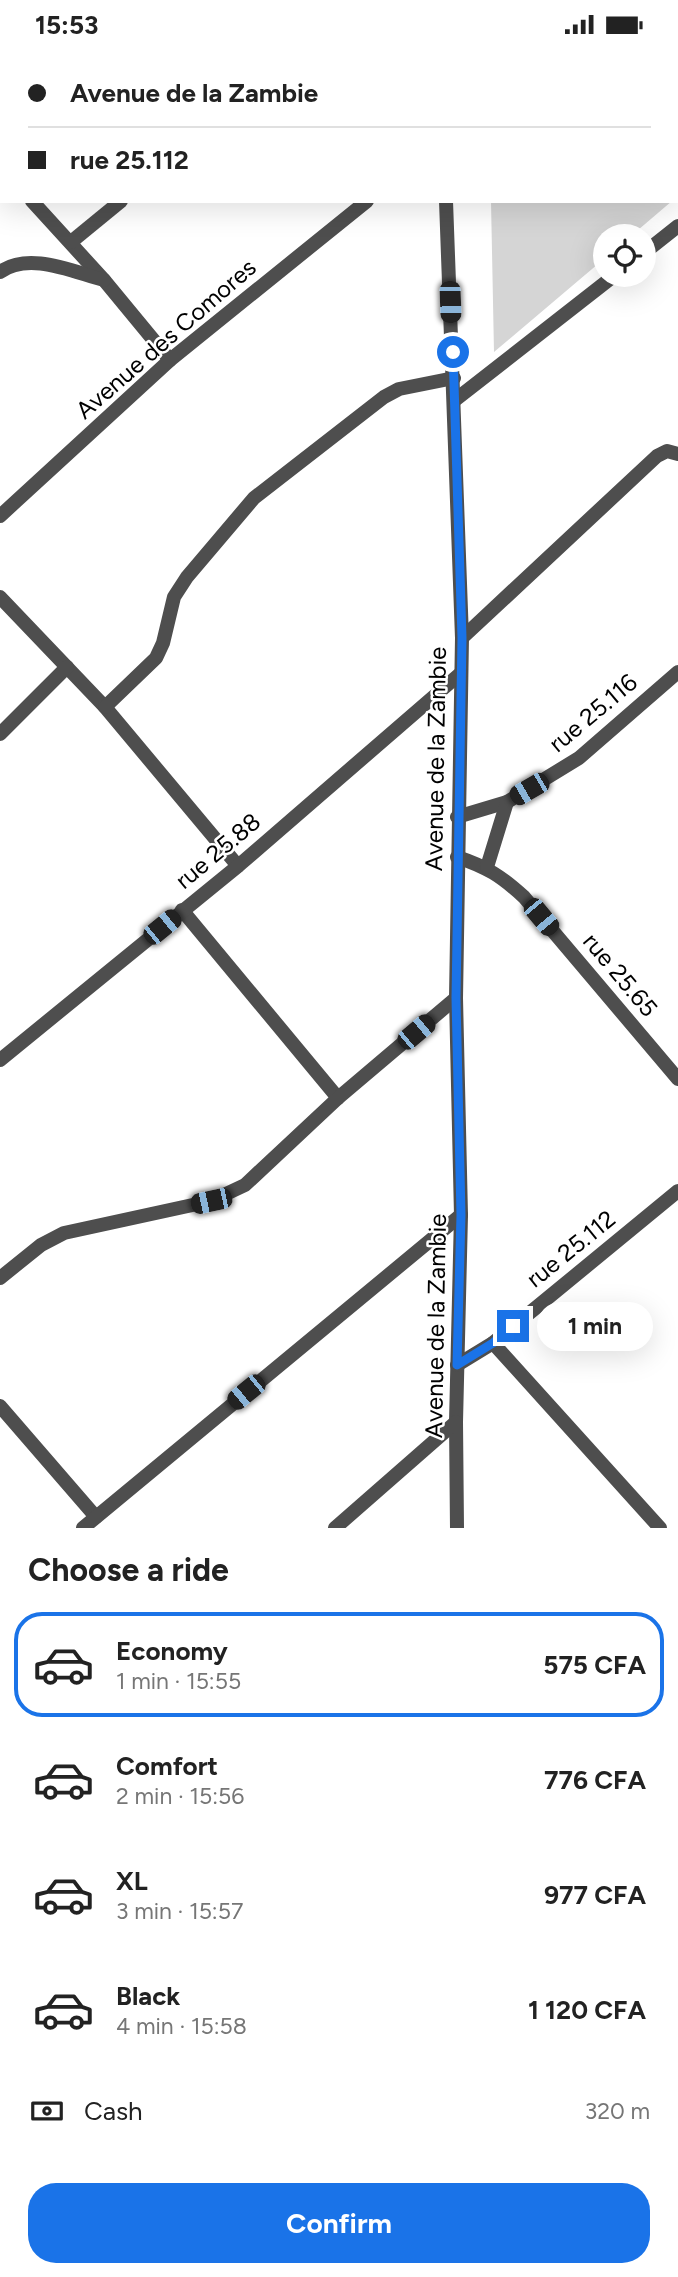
<!DOCTYPE html>
<meta charset="utf-8">
<style>
:root{--surface:#fff;--page:#f2f2f2;--text:#222;--muted:#767676;--line:#e0e0e0;--accent:#1a73e8}
body{margin:0;font-family:Figtree,sans-serif;background:var(--page);color:var(--text);height:100vh;display:flex;flex-direction:column;font-size:26px;white-space:nowrap}
*{box-sizing:border-box;margin:0}
p{font-size:23px;color:var(--muted)}
.icon{flex:none;width:38px;height:38px;fill:none;stroke:currentColor;stroke-width:2;stroke-linecap:round;stroke-linejoin:round}
.map{position:relative;height:1479px;overflow:hidden}
.panel{display:flex;flex-direction:column;background:var(--surface);flex:1}
.panel>*{flex:none}
.top-card{position:absolute;left:0px;top:0px;width:679px;height:154px;box-shadow:0 7px 28px #0002;display:grid;align-content:center;height:154px;padding:0 28px;background:var(--surface)}
.fabs{position:absolute;left:593px;top:175px;display:grid;gap:14px}
.fabs a{display:grid;place-items:center;width:63px;height:63px;border-radius:50%;background:var(--surface);box-shadow:0 7px 28px #0002;font-size:35px}
.end{position:absolute;width:32px;height:32px;margin:-16px;border:9px solid #1a73e8;background:#fff;box-shadow:0 0 0 4px #fff}
.from{border-radius:50%}
.bubble{position:absolute;height:49px;border-radius:24px;background:var(--surface);box-shadow:0 7px 28px #0002;font-size:23px;font-weight:700;line-height:49px;text-align:center}
.car{position:absolute;width:21px;height:42px;margin:-21px -10px;border-radius:9px;box-shadow:0 0 5px 2px #0007;background:linear-gradient(#222 24%,#8ab4d8 0 40%,#222 0 76%,#8ab4d8 0 86%,#222 0)}
.top-card b{display:flex;align-items:center;gap:24px;height:66px;font-size:26px}
.top-card b+b{border-top:2px solid var(--line)}
.top-card i{width:18px;height:18px;background:var(--text)}
ul{padding:0;list-style:none}
li{display:flex;align-items:center;gap:21px;height:105px;margin:0 14px 10px;padding:0 14px;border:4px solid transparent;border-radius:28px}
li div{flex:1}
li b{display:block;font-size:26px}
li em{font-style:normal;font-weight:700}
li.on{border-color:var(--accent)}
li>.icon{width:63px;height:63px;stroke-width:1.5}
h2{padding:0 28px;font-size:32px;line-height:84px}
.pay{display:flex;align-items:center;gap:18px;height:77px;padding:0 28px;font-size:26px}
.pay p{margin-inline-start:auto}
.primary-button{display:flex;gap:14px;margin-top:auto;padding:14px 28px}
.primary-button a{flex:1;height:80px;border-radius:28px;background:var(--accent);color:#fff;font-size:28px;font-weight:700;line-height:80px;text-align:center}
.status{display:flex;justify-content:space-between;align-items:center;height:49px;padding:0 35px;background:var(--surface);direction:ltr}
.status svg{height:19px;fill:currentColor}
.map>svg:first-child{display:block}
.green{fill:#d5d5d5}
.lines{fill:none;stroke-linecap:round;stroke-linejoin:round}
.minor{stroke:#4e4e4e;stroke-width:14}
.route{stroke:#1a73e8;stroke-width:9}
.labels{text-anchor:middle;stroke-width:5;stroke-linejoin:round;paint-order:stroke}
.street-label{font-size:24px;fill:#000;stroke:#fff}
</style>
<div class="status"><b>15:53</b><svg viewBox="0 0 49 12"><path d="M0 12V9h3v3zM5 12V6h3v6zM10 12V3h3v9zM15 12V0h3v12zM26 1h20v11H26zM47 4h2v5h-2z"/></svg></div>
<div class="map">
<svg width="678" height="1479" viewBox="0 0 678 1479">
<rect width="100%" height="100%" fill="#fff"/>
<g class="green">
<path d="M 601,0 L 678,0 L 677,148 L 677,2 L 599,2 Z"/>
<path d="M 491,152 L 672,152 L 631,187 L 606,187 L 605,209 L 494,303 Z"/>
</g>
<g class="lines">
<g class="minor">
<path d="M 136,0 L 137,2"/>
<path d="M 293,2 L 295,0"/>
<path d="M 542,2 L 544,0"/>
<path d="M 0,119 L 2,121"/>
<path d="M 32,152 L 104,231 L 170,311"/>
<path d="M 446,152 L 462,589 L 456,949 L 461,1166 L 456,1373 L 457,1479"/>
<path d="M 71,193 L 121,152"/>
<path d="M 644,204 L 678,177"/>
<path d="M 0,223 C 29,202 73,223 104,231"/>
<path d="M 455,351 L 615,226"/>
<path d="M 0,467 L 170,311 L 367,152"/>
<path d="M 0,548 L 105,658 L 238,817"/>
<path d="M 462,589 L 657,407 L 667,402 L 678,405"/>
<path d="M 105,658 L 156,609 L 163,594 L 174,548 L 187,528 L 254,449 L 384,348 L 399,340 L 454,329"/>
<path d="M 0,685 L 67,618"/>
<path d="M 457,768 L 507,753 L 579,709 L 678,623"/>
<path d="M 457,808 C 487,818 501,827 524,848 L 678,1030"/>
<path d="M 487,818 L 507,753"/>
<path d="M 182,861 L 338,1049"/>
<path d="M 0,1011 L 238,817 L 461,624"/>
<path d="M 0,1229 L 41,1196 L 64,1184 L 211,1152 L 245,1136 L 338,1049 L 456,949"/>
<path d="M 493,1294 L 660,1479"/>
<path d="M 457,1316 L 493,1294 L 678,1142"/>
<path d="M 0,1357 L 96,1468"/>
<path d="M 83,1479 L 461,1166"/>
<path d="M 335,1479 L 456,1373"/>
</g>
</g>
<g class="lines">
<path class="route" d="M 453,303 L 462,589 L 456,949 L 461,1166 L 457,1316 L 493,1294 L 513,1277"/>
</g>
<g class="labels">
<g class="street-label">
<text transform="translate(166 290) rotate(-41)" y="8">Avenue des Comores</text>
<text transform="translate(593 664) rotate(-40)" y="8">rue 25.116</text>
<text transform="translate(436 710) rotate(-89)" y="8">Avenue de la Zambie</text>
<text transform="translate(218 802) rotate(-40)" y="8">rue 25.88</text>
<text transform="translate(620 926) rotate(50)" y="8">rue 25.65</text>
<text transform="translate(571 1200) rotate(-39)" y="8">rue 25.112</text>
<text transform="translate(436 1277) rotate(-89)" y="8">Avenue de la Zambie</text>
</g>
</g>
</svg>
<div class="fabs">
<a><svg class="icon" aria-label="locate" viewBox="0 0 24 24"><circle cx="12" cy="12" r="6"/><path d="M12 2v4M12 18v4M2 12h4M18 12h4"/></svg></a>
</div>
<i class="end from" style="left:453px;top:303px"></i>
<i class="end" style="left:513px;top:1277px"></i>
<div class="bubble" style="left:537px;top:1253px;width:116px">1 min</div>
<i class="car" style="left:450px;top:253px;rotate:178deg"></i>
<i class="car" style="left:529px;top:740px;rotate:240deg"></i>
<i class="car" style="left:541px;top:868px;rotate:140deg"></i>
<i class="car" style="left:162px;top:878px;rotate:51deg"></i>
<i class="car" style="left:416px;top:983px;rotate:50deg"></i>
<i class="car" style="left:211px;top:1152px;rotate:258deg"></i>
<i class="car" style="left:246px;top:1343px;rotate:231deg"></i>
<div class="top-card">
<b><i class="from"></i>Avenue de la Zambie</b>
<b><i></i>rue 25.112</b>
</div>
</div>
<section class="panel">
<h2>Choose a ride</h2>
<ul>
<li class="on"><svg class="icon" aria-label="car" viewBox="0 0 24 24"><path d="M5 17H2v-5l4-1 3-4h7l3 4 3 1v5h-3M9 17h6M6 11h13"/><circle cx="7" cy="17" r="2"/><circle cx="17" cy="17" r="2"/></svg><div><b>Economy</b><p>1 min · 15:55</p></div><em>575 CFA</em></li>
<li><svg class="icon" aria-label="car" viewBox="0 0 24 24"><path d="M5 17H2v-5l4-1 3-4h7l3 4 3 1v5h-3M9 17h6M6 11h13"/><circle cx="7" cy="17" r="2"/><circle cx="17" cy="17" r="2"/></svg><div><b>Comfort</b><p>2 min · 15:56</p></div><em>776 CFA</em></li>
<li><svg class="icon" aria-label="car" viewBox="0 0 24 24"><path d="M5 17H2v-5l4-1 3-4h7l3 4 3 1v5h-3M9 17h6M6 11h13"/><circle cx="7" cy="17" r="2"/><circle cx="17" cy="17" r="2"/></svg><div><b>XL</b><p>3 min · 15:57</p></div><em>977 CFA</em></li>
<li><svg class="icon" aria-label="car" viewBox="0 0 24 24"><path d="M5 17H2v-5l4-1 3-4h7l3 4 3 1v5h-3M9 17h6M6 11h13"/><circle cx="7" cy="17" r="2"/><circle cx="17" cy="17" r="2"/></svg><div><b>Black</b><p>4 min · 15:58</p></div><em>1 120 CFA</em></li>
</ul>
<div class="pay"><svg class="icon" aria-label="cash" viewBox="0 0 24 24"><path d="M3 7h18v10H3z"/><circle cx="12" cy="12" r="2"/></svg>Cash<p>320 m</p></div>
<div class="primary-button"><a>Confirm</a></div>
</section>
